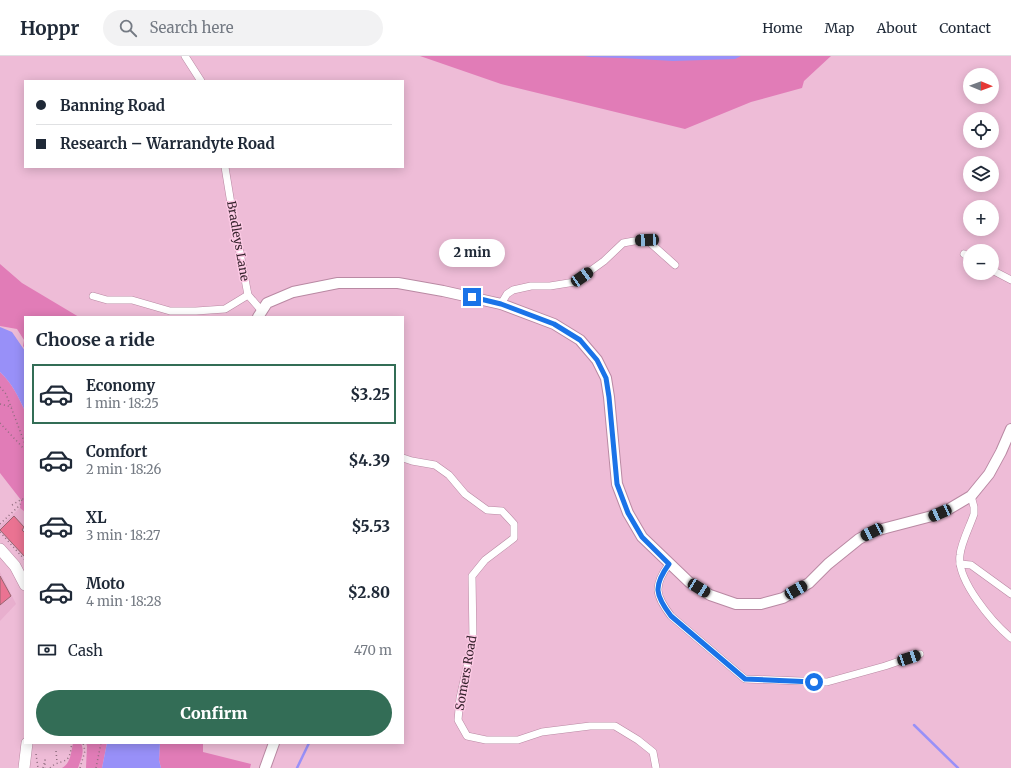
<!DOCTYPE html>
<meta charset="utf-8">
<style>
:root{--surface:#fff;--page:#f2f2f3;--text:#1f2937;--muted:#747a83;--line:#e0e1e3;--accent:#336d56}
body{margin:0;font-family:Merriweather,serif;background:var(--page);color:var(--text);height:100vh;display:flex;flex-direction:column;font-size:15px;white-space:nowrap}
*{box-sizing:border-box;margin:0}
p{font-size:13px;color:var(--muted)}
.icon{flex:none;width:22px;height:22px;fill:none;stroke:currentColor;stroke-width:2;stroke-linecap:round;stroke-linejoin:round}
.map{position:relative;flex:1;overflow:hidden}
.details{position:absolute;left:24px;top:260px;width:380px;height:428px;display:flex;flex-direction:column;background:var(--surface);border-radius:0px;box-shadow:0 2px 10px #0003}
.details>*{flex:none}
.banner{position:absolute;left:24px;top:24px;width:380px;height:88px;border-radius:0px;box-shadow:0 2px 10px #0003;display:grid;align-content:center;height:88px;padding:0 12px;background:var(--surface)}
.needle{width:26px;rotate:91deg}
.controls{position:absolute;left:963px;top:12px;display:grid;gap:8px}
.controls a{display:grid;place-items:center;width:36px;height:36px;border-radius:50%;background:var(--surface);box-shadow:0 2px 10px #0003;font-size:20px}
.end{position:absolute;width:18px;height:18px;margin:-9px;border:5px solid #1a73e8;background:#fff;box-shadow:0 0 0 2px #fff}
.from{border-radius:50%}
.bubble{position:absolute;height:28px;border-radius:14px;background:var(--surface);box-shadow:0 2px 10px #0003;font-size:13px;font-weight:800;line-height:28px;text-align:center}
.car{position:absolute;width:12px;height:24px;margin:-12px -6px;border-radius:5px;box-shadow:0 0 3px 1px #0007;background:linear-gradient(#222 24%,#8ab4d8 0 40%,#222 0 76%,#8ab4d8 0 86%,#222 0)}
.banner b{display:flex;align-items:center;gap:14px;height:38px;font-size:15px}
.banner b+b{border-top:1px solid var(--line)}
.banner i{width:10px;height:10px;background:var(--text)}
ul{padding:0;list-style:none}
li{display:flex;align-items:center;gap:12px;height:60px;margin:0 8px 6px;padding:0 4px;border:2px solid transparent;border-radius:0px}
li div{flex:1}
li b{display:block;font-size:15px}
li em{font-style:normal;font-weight:800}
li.active{border-color:var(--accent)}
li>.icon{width:36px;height:36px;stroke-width:1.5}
h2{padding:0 12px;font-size:18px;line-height:48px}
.pay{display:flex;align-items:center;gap:10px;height:44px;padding:0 12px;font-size:15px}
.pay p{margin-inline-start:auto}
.action{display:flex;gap:8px;margin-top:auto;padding:8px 12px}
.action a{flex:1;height:46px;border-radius:24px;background:var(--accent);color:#fff;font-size:16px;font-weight:800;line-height:46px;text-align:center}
header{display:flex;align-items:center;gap:24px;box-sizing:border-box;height:56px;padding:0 20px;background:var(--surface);border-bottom:1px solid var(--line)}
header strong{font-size:19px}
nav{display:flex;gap:22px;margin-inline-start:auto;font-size:14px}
.search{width:280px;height:36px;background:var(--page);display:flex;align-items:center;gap:10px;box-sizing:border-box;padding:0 14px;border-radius:22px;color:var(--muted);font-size:15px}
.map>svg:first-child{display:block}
.built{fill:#e8afce}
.green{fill:#e17cb7}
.water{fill:#9890f8}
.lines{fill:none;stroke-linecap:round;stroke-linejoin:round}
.stream{stroke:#9890f8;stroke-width:2.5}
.building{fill:#ea7392;stroke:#986570}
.minor-casing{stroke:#b989a3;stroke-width:8}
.secondary-casing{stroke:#b989a3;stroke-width:12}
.primary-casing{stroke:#b989a3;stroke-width:12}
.path{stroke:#8f6d7f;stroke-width:1.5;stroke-dasharray:1 3;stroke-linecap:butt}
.minor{stroke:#fff;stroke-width:7}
.secondary{stroke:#fff;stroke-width:10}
.primary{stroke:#fff;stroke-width:11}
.route{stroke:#1a73e8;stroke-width:5}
.labels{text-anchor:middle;stroke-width:3;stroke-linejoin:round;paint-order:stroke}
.street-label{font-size:12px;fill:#36232d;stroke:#fcc9e4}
</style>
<header>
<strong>Hoppr</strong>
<div class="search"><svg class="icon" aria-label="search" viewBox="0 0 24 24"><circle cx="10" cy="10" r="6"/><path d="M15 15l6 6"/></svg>Search here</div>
<nav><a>Home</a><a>Map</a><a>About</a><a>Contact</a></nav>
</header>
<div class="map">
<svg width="1011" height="712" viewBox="0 0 1011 712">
<rect width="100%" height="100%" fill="#eebcd7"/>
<g class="built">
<path d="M 20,452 L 25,456 L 25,502 L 0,474 L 0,470 Z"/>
<path d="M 0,516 L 16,548 L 0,565 Z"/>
</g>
<g class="green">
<path d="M 420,0 L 831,0 L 804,25 L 802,32 L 751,46 L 685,73 L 501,28 Z"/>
<path d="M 0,208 L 22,227 L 79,261 L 25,261 L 25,293 L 23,290 L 24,284 L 17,273 L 0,270 Z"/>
<path d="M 0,316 C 12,327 18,340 25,355 L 25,456 L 20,452 L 21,444 L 0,417 Z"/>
<path d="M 73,687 L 81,687 C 85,696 81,703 78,712 L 62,712 C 71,707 71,696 73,687 Z"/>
<path d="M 86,687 L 107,687 L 102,712 L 86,712 L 87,690 Z"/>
<path d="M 160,687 L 203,687 L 203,696 L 251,708 L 250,712 L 161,712 L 159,704 Z"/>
</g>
<g class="water">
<path d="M 584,0 L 741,0 L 735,3 L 673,5 L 622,2 L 590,1 Z"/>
<path d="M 0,271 L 12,276 L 25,295 L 25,355 C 18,340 12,327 0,316 Z"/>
<path d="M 107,687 L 160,687 L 159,704 L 161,712 L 102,712 Z"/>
</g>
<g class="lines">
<g class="stream">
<path d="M 914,669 L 958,712"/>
<path d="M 297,712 L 309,687"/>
</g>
</g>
<g class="building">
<path d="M 14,460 L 24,471 L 22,474 L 25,477 L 25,501 L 0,474 Z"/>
<path d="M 0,520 L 11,540 L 0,549 Z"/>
</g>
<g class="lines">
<g class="minor-casing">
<g id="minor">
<path d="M 185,0 L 201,25"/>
<path d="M 225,111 L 233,160 L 248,239 L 261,254"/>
<path d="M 964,198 L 970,201"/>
<path d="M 992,214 L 1011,224"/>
<path d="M 93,240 L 107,244 L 132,244 L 170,255 L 196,255 L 225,253 L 248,239"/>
<path d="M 501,248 L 507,238 L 513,234 L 531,230 L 550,230 L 575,226 L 604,205 L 623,187 L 634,185 L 647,184 L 675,209"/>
<path d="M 403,402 L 412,405 L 435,409 L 449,419 L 465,438 L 487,454 L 502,455 L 514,468 L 514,482 L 485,504 L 472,520 L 473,584 L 460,642 L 458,664 L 467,680 L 486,684 L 518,684 L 542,676 L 590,670 L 615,670 L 638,684 L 653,696 L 656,712"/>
<path d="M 971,440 L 974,451 L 974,458 C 970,470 961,487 960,499 C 956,524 993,567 1011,582"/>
<path d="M 669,508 C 653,530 655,539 671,560 L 745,623 L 827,626 L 885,610 L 920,598"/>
<path d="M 960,508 L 971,509 L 1011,538"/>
</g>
</g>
<g class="secondary-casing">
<g id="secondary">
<path d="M 258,261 L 267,247 L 293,236 L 338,227 L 398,227 L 443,235 L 501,248 L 554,268 L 580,284 L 597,304 L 606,322 L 609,341 L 617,428 L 628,457 L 642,481 L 689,526 L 710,539 L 736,548 L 761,548 L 783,542 L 809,527 L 828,508 L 859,483 L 872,476 L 886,472 L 932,460 L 949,453 L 971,440 L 989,418 L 1001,396 L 1011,373"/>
<path d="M 265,712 L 274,687"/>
</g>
</g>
<g class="primary-casing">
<g id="primary">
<path d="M 0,493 L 15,510 L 25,529"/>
<path d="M 24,712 L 27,687"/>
</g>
</g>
<g class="path">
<path d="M 0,331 L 6,338 L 25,388"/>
<path d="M 0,348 L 12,351"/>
<path d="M 0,367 L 25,394"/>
<path d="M 12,449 L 22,443 L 25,443"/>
<path d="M 0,468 L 20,449 L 22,443"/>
<path d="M 0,476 L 25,504"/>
<path d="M 56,695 L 57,706"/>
<path d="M 36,698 L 38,712"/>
<path d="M 43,712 L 45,704 L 45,712"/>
<path d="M 50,712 C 56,705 67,707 69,700 C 71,697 71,691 72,687"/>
<path d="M 80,712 L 85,695 L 83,687"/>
<path d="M 96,712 L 101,687"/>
</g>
<use href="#minor" class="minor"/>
<use href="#secondary" class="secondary"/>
<use href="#primary" class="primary"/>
</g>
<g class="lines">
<path class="route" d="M 472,241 L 501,248 L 554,268 L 580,284 L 597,304 L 606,322 L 609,341 L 617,428 L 628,457 L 642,481 L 669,508 C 653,530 655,539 671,560 L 745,623 L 814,626"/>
</g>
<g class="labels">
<g class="street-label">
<text transform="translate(238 185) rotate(80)" y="4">Bradleys Lane</text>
<text transform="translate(466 617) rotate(-80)" y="4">Somers Road</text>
</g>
</g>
</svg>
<div class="controls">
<a><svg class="needle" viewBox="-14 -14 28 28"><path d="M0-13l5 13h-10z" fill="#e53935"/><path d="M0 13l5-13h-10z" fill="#747a83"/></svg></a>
<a><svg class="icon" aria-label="locate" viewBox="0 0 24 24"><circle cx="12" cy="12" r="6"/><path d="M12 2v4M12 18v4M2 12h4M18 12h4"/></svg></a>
<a><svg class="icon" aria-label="layers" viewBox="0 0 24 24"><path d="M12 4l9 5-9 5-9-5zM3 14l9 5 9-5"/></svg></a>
<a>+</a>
<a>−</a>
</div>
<i class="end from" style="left:814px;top:626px"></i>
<i class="end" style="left:472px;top:241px"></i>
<div class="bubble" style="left:439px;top:183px;width:66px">2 min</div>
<i class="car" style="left:647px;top:184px;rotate:267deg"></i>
<i class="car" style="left:582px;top:221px;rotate:55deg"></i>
<i class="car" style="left:940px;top:457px;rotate:246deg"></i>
<i class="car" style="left:872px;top:476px;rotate:243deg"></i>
<i class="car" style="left:699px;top:532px;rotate:122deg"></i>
<i class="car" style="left:796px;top:534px;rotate:60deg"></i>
<i class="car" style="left:909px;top:602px;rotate:72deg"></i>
<div class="banner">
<b><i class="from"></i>Banning Road</b>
<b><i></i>Research – Warrandyte Road</b>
</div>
<section class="details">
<h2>Choose a ride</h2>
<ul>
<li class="active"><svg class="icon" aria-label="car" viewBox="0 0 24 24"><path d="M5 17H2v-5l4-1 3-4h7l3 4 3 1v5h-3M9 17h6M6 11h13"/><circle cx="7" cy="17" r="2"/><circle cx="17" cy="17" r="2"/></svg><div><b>Economy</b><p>1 min · 18:25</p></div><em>$3.25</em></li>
<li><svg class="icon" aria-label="car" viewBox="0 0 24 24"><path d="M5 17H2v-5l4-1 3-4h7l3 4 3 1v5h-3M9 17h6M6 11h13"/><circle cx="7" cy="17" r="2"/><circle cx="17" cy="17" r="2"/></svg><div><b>Comfort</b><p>2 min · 18:26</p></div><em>$4.39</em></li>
<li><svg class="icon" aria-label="car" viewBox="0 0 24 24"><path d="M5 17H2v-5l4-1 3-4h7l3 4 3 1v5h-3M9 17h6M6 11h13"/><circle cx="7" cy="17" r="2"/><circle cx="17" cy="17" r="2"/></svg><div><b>XL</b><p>3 min · 18:27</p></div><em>$5.53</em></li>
<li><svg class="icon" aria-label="car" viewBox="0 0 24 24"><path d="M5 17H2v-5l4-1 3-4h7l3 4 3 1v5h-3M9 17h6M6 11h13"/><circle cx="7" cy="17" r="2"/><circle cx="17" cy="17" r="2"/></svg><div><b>Moto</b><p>4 min · 18:28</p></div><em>$2.80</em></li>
</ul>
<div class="pay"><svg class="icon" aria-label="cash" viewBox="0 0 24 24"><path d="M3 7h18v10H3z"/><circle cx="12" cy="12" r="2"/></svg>Cash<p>470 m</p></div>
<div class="action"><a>Confirm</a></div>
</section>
</div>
